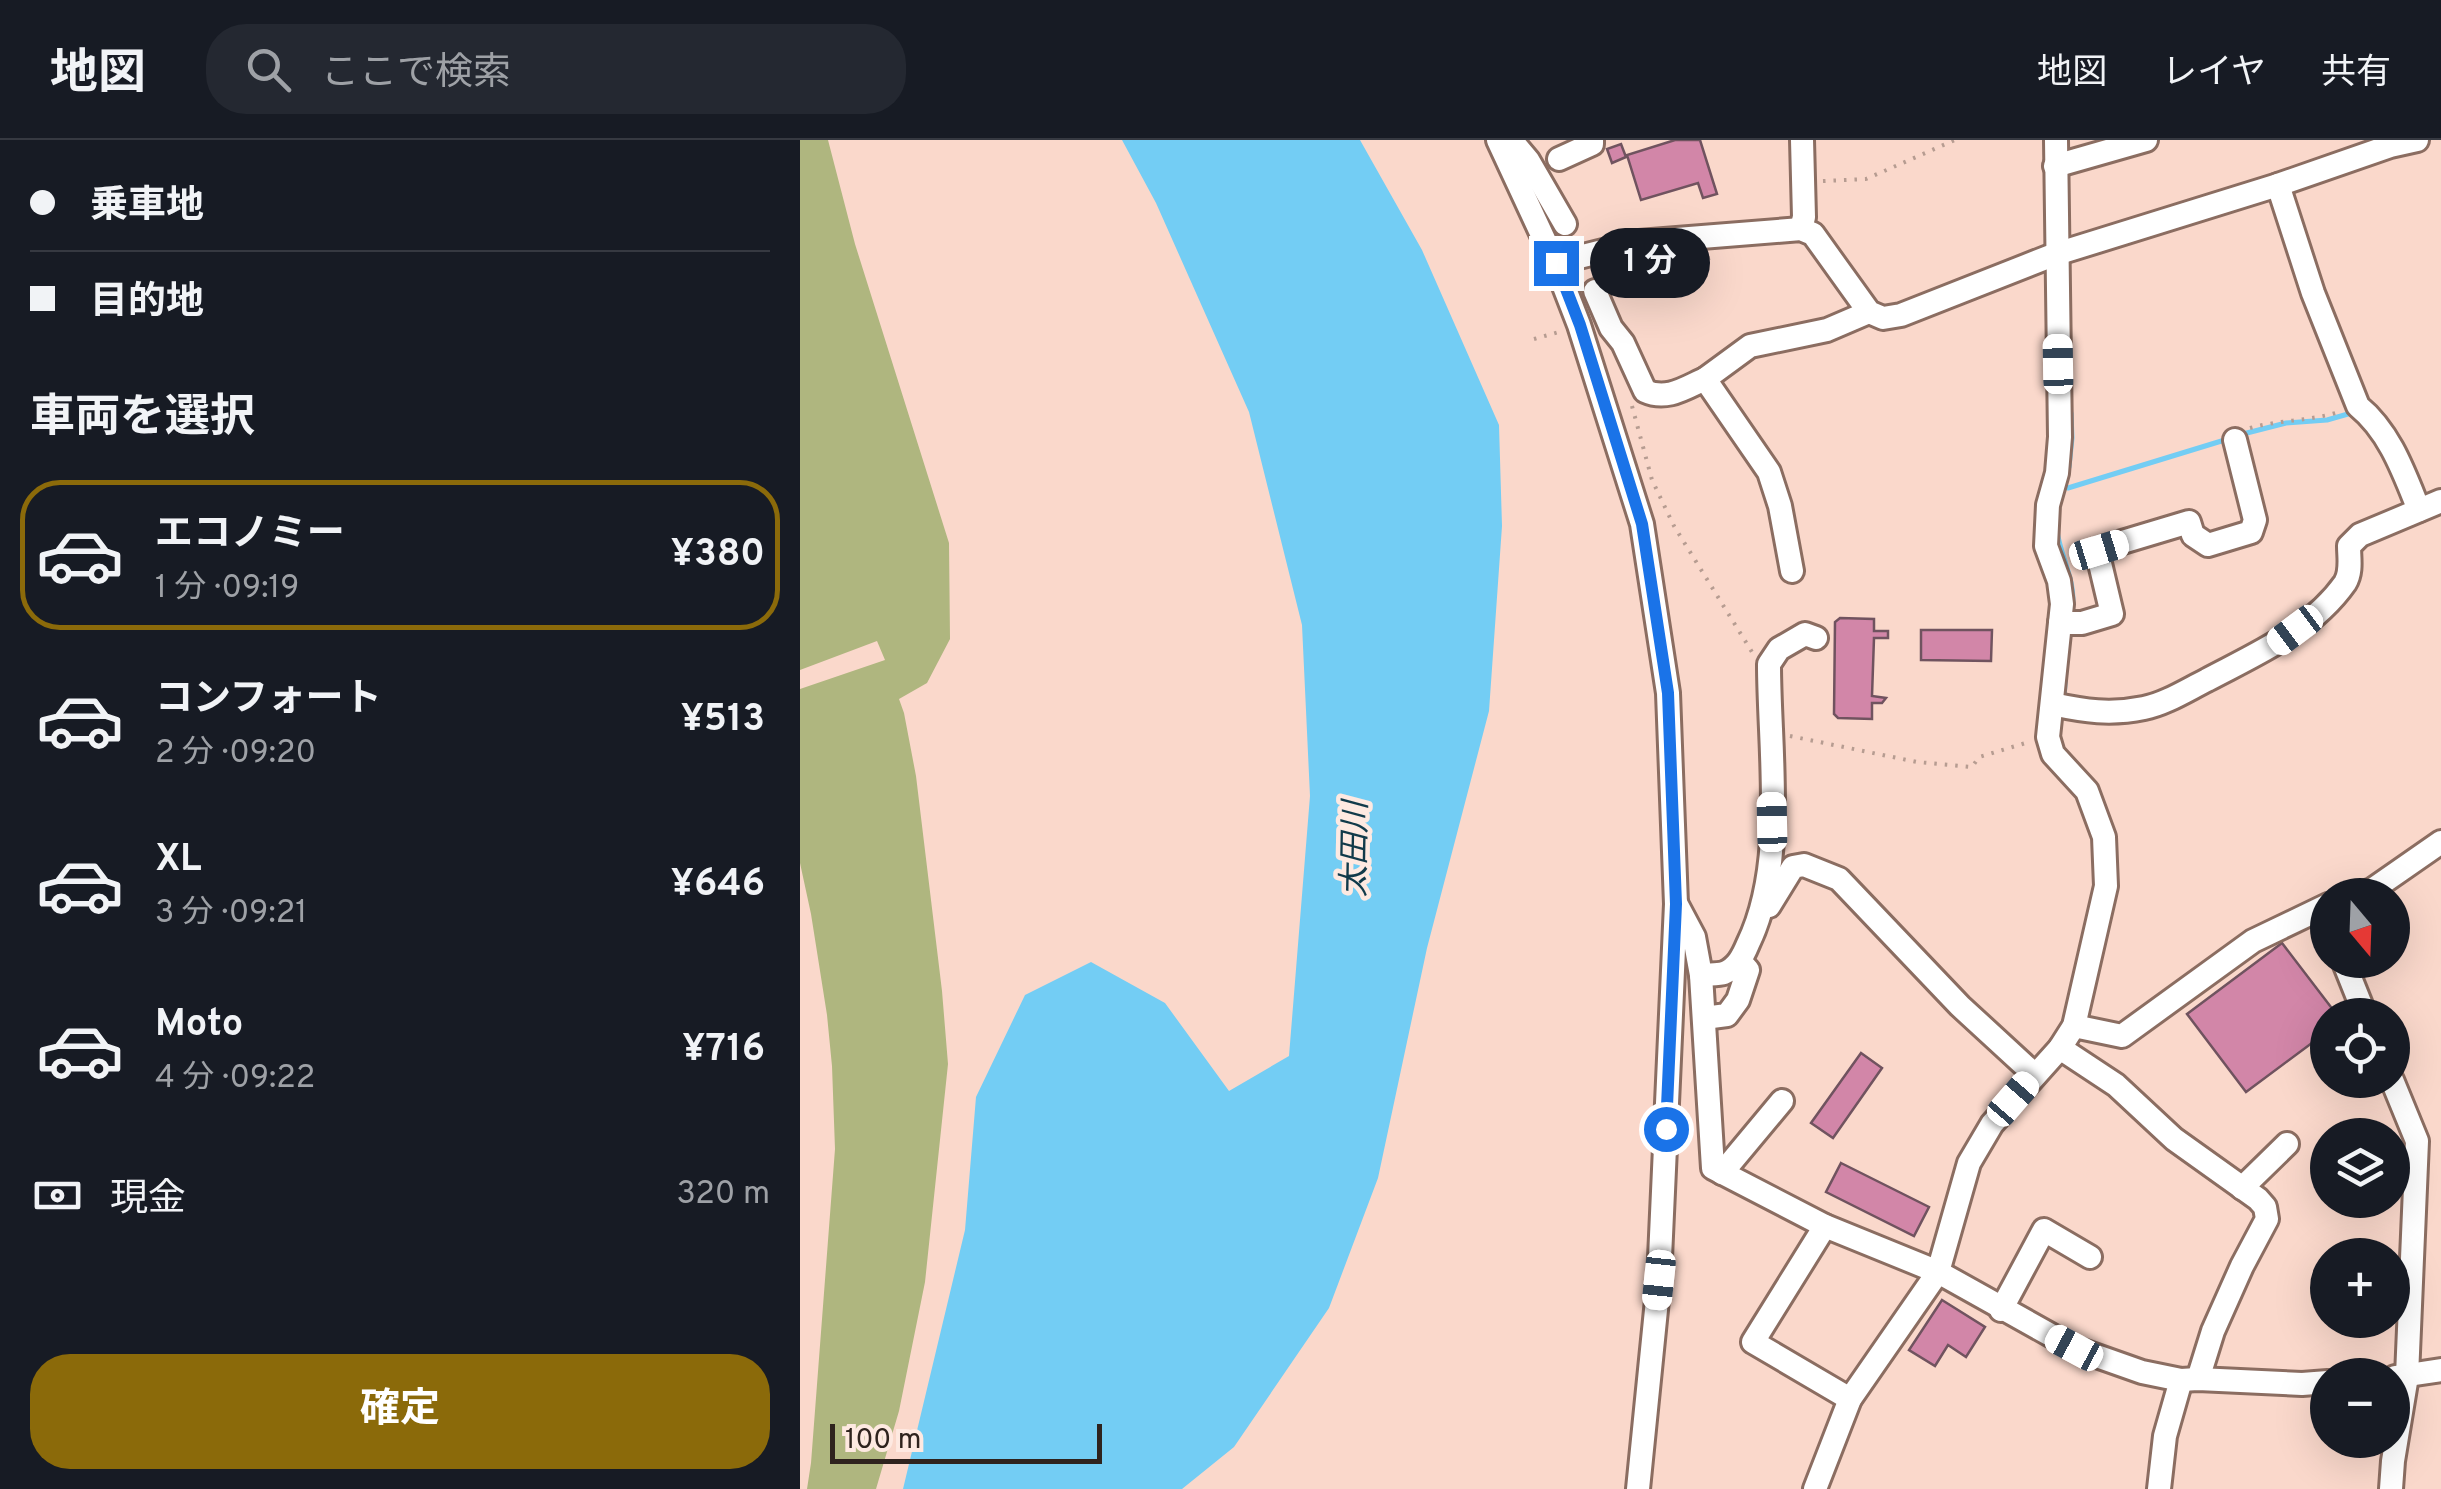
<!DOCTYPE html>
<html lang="ja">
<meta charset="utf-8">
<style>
:root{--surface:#171b24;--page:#242831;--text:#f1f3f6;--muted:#9ea1a6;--line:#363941;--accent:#8b6a0a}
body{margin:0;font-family:Overpass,"Noto Sans JP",sans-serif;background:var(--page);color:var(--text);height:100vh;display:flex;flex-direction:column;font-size:38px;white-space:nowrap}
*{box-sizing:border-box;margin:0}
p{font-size:32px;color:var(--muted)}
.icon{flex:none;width:55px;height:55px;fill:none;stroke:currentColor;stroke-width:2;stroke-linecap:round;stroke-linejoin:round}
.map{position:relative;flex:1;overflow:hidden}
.panel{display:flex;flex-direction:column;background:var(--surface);width:800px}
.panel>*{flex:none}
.top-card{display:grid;align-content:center;height:220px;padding:0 30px;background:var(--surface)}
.needle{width:65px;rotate:161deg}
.controls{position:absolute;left:1510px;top:738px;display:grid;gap:20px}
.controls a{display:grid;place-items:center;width:100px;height:100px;border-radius:50%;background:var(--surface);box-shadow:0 10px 40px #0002;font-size:50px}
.scale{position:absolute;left:30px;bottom:25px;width:272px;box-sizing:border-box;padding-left:10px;border:5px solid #2f231e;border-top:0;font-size:28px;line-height:35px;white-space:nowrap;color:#2f231e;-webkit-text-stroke:8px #fee9e1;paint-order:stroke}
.end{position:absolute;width:45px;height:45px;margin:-22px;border:12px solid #1a73e8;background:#fff;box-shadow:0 0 0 5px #fff}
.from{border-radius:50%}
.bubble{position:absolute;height:70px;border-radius:35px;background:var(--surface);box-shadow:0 10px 40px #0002;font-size:32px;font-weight:700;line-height:70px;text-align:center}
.car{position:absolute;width:30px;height:60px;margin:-30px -15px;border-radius:12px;box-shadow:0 0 8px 2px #0007;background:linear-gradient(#fff 24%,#345 0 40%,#fff 0 76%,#345 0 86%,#fff 0)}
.top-card b{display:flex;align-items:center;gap:35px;height:95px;font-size:38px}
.top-card b+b{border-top:2px solid var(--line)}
.top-card i{width:25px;height:25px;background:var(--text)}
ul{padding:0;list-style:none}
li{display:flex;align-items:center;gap:30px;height:150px;margin:0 20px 15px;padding:0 10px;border:5px solid transparent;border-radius:40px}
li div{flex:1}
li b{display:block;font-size:38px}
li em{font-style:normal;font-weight:700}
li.selected{border-color:var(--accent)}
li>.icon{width:90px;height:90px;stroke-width:1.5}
h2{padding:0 30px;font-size:45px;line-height:120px}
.pay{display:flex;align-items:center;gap:25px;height:110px;padding:0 30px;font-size:38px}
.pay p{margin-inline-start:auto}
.primary-button{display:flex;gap:20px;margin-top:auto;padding:20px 30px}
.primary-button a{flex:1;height:115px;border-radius:40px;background:var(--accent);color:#fff;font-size:40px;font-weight:700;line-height:115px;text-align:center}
header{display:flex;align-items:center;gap:60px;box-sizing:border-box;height:140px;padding:0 50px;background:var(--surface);border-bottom:2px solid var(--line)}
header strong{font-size:48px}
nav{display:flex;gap:55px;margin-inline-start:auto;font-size:35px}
.search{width:700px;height:90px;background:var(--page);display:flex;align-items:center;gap:25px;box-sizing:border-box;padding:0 35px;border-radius:40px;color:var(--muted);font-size:38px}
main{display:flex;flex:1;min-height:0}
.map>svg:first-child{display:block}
.green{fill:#afb67f}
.water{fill:#73cdf4}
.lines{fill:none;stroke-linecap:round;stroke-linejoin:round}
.stream{stroke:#73cdf4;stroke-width:5}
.building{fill:#d286a8;stroke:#70535f;stroke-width:2.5}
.minor-casing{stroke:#8b6d61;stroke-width:28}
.path{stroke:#b69c91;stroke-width:4;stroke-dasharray:2.5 8;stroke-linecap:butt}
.minor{stroke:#fff;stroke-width:22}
.route{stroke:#1a73e8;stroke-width:12}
.labels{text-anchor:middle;stroke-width:9;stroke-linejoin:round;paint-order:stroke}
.water-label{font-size:32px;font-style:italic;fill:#113a4a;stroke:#fee9e1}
</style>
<header>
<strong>地図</strong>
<div class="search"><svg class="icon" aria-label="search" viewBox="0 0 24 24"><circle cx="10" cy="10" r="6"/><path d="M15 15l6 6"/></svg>ここで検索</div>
<nav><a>地図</a><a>レイヤ</a><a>共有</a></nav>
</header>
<main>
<section class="panel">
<div class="top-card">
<b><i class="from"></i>乗車地</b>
<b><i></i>目的地</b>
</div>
<h2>車両を選択</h2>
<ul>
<li class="selected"><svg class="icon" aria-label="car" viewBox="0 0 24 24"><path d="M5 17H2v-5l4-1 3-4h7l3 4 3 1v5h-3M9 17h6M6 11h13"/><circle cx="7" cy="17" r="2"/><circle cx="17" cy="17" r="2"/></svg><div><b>エコノミー</b><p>1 分 · 09:19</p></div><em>¥380</em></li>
<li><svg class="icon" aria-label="car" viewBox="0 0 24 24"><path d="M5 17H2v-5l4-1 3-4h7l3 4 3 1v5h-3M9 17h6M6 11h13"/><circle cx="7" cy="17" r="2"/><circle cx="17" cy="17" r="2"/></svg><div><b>コンフォート</b><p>2 分 · 09:20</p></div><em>¥513</em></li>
<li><svg class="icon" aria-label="car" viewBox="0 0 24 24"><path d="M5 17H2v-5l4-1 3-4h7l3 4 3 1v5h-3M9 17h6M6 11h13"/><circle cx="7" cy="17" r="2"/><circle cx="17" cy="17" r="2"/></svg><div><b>XL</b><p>3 分 · 09:21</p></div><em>¥646</em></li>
<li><svg class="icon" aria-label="car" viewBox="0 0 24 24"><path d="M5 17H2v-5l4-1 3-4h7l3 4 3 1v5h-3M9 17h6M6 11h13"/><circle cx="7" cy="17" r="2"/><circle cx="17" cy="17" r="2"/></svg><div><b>Moto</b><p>4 分 · 09:22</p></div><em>¥716</em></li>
</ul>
<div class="pay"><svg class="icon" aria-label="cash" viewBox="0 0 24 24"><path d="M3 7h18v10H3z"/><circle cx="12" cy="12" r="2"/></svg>現金<p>320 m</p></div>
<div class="primary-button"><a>確定</a></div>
</section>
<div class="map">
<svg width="1641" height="1349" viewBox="0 0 1641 1349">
<rect width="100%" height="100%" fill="#fad8cb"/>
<path class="green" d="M 0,0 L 28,0 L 55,104 L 149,403 L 150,499 L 127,543 L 99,559 L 104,573 L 116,636 L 142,851 L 148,924 L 125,1142 L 99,1271 L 76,1349 L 7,1349 L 11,1323 L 35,1009 L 32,926 L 27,875 L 11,774 L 0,723 L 0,549 L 85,520 L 77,501 L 0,530 Z"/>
<path class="water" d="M 322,0 L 560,0 L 622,110 L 699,285 L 702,386 L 689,571 L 627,808 L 578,1038 L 529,1168 L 434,1307 L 382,1349 L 103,1349 L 165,1090 L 176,957 L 225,855 L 291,822 L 365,863 L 429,951 L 489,916 L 510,656 L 502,485 L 449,272 L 356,63 Z"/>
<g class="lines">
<g class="stream">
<path d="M 1439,295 L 1486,283 L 1527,280 L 1555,272"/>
<path d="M 1269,327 L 1272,298 L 1271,273"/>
<path d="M 1264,346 L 1268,348 L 1428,299"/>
<path d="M 1257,391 C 1261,418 1277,443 1272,470"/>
<path d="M 1264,559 L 1266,527"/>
</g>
</g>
<g class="building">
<path d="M 875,0 L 900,0 L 917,54 L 903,58 L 898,43 L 841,60 L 827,15 Z"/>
<path d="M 821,4 L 826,17 L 812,23 L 807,9 Z"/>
<path d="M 1040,478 L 1074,479 L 1074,491 L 1088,491 L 1088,498 L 1074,498 L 1072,556 L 1086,558 L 1082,563 L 1072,563 L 1072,579 L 1038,578 L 1034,574 L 1035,482 Z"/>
<path d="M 1121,490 L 1192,490 L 1191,521 L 1121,520 Z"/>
<path d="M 1482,803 L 1537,875 L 1528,875 L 1528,891 L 1446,952 L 1387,874 Z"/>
<path d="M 1061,913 L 1082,928 L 1033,998 L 1011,983 Z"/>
<path d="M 1041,1023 L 1129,1067 L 1114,1096 L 1026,1052 Z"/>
<path d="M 1142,1160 L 1185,1187 L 1166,1217 L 1148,1205 L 1135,1226 L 1109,1210 Z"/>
</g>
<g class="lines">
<g class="minor-casing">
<g id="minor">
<path d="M 698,0 L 755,123 L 779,185 L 842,384 L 868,553 L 876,764 L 859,1140 L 838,1349"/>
<path d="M 711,0 L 728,20 L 765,84"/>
<path d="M 759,19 L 792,4 L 792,0"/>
<path d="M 1255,26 L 1346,0"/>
<path d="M 1478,45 L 1513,153 L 1558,266 C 1590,292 1604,333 1619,370"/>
<path d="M 1001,89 L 1004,77 L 1002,0"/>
<path d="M 755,123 L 839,102 L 1001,89 L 1013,94 L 1069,172 L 1083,178 L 1101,175 L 1256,114 L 1478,45 L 1590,6 L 1617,0"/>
<path d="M 795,151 L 811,188 L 823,203 L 845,251 C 867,261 885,248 905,239"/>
<path d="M 992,431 L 980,366 L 969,332 L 905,239 L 950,206 L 1027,190 L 1069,172"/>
<path d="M 1260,483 L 1282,483 L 1312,474 L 1298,415 L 1299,409 L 1389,382 L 1393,395 L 1408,405 L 1451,392 L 1455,380 L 1435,300"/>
<path d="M 1252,564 C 1285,571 1310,575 1344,568 C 1365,564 1387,550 1407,540 C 1456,514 1512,490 1545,443 C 1552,432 1549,418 1549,406 L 1560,395 L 1641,361"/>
<path d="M 1557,755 L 1572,750 L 1641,702"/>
<path d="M 877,765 L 894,797 L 901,835 L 913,1028 L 1025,1086 L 1138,1132 L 1274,1208 L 1342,1232 L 1381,1240 L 1398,1239 L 1502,1244 L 1528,1242"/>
<path d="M 969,766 L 993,727 L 1004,725 L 1039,739 L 1160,866 L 1235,935"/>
<path d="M 1543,820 L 1565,875"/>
<path d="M 901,835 C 908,834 918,835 924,833 C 937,828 943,816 948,804 C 987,724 969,612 969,524 L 979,509 L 1005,494 L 1016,498"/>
<path d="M 904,878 L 927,875 L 938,860 L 948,830 L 940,821"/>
<path d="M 1274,886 L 1322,896 L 1453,801 L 1528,765"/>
<path d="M 1260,908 L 1316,945 L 1374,999 L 1458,1059 L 1465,1067 L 1467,1079 L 1442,1126 L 1413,1191 L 1398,1239"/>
<path d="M 922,1033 L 982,961"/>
<path d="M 1442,1048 L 1487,1004"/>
<path d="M 1025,1086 L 953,1202 L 1050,1259"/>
<path d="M 1201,1170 L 1244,1090 L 1290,1117"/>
<path d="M 1595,1237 L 1641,1230"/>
<path d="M 1015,1349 L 1050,1259 L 1138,1132 L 1169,1023 L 1192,984 L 1260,908 L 1274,886 L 1306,746 L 1304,697 L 1287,651 L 1253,614 L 1248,597 L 1262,464 L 1259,441 L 1246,406 L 1248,365 L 1257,333 L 1260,297 L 1256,0"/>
<path d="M 1359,1349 L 1365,1296 L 1381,1240"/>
<path d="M 1591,1349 L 1593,1321 L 1607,1236 L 1617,1001 L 1592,940"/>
</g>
</g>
<g class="path">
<path d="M 1023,41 L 1066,39 L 1155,0"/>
<path d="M 807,138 L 832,130 L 872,128 L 910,118"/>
<path d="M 734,199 L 759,192"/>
<path d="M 832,266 L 852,340 L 874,386 L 952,512"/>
<path d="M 1450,288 C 1479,280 1510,281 1539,272"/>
<path d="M 990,596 L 1117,622 L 1172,627 L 1179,617 L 1229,602"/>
</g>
<use href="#minor" class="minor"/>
</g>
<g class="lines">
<path class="route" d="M 756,123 L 780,185 L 842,384 L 868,553 L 876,764 L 866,989"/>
</g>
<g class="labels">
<g class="water-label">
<text transform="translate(554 709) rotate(-89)" y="11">太田川</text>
</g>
</g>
</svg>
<div class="controls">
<a><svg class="needle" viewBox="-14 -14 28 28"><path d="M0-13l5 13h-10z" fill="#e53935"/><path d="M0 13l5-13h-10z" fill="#9ea1a6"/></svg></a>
<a><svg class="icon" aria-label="locate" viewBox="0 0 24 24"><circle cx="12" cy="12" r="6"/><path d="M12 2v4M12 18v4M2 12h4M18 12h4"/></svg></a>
<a><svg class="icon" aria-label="layers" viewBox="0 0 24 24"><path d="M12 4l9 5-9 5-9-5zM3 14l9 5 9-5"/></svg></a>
<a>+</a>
<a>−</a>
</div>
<div class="scale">100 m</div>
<i class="end from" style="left:866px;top:989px"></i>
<i class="end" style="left:756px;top:123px"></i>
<div class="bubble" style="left:790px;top:88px;width:120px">1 分</div>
<i class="car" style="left:1258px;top:224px;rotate:359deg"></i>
<i class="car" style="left:1299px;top:410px;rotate:73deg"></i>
<i class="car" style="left:1495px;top:490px;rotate:233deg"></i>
<i class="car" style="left:972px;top:682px;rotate:359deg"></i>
<i class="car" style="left:1213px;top:959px;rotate:41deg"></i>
<i class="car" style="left:859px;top:1140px;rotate:186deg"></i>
<i class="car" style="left:1274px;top:1208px;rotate:298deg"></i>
</div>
</main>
